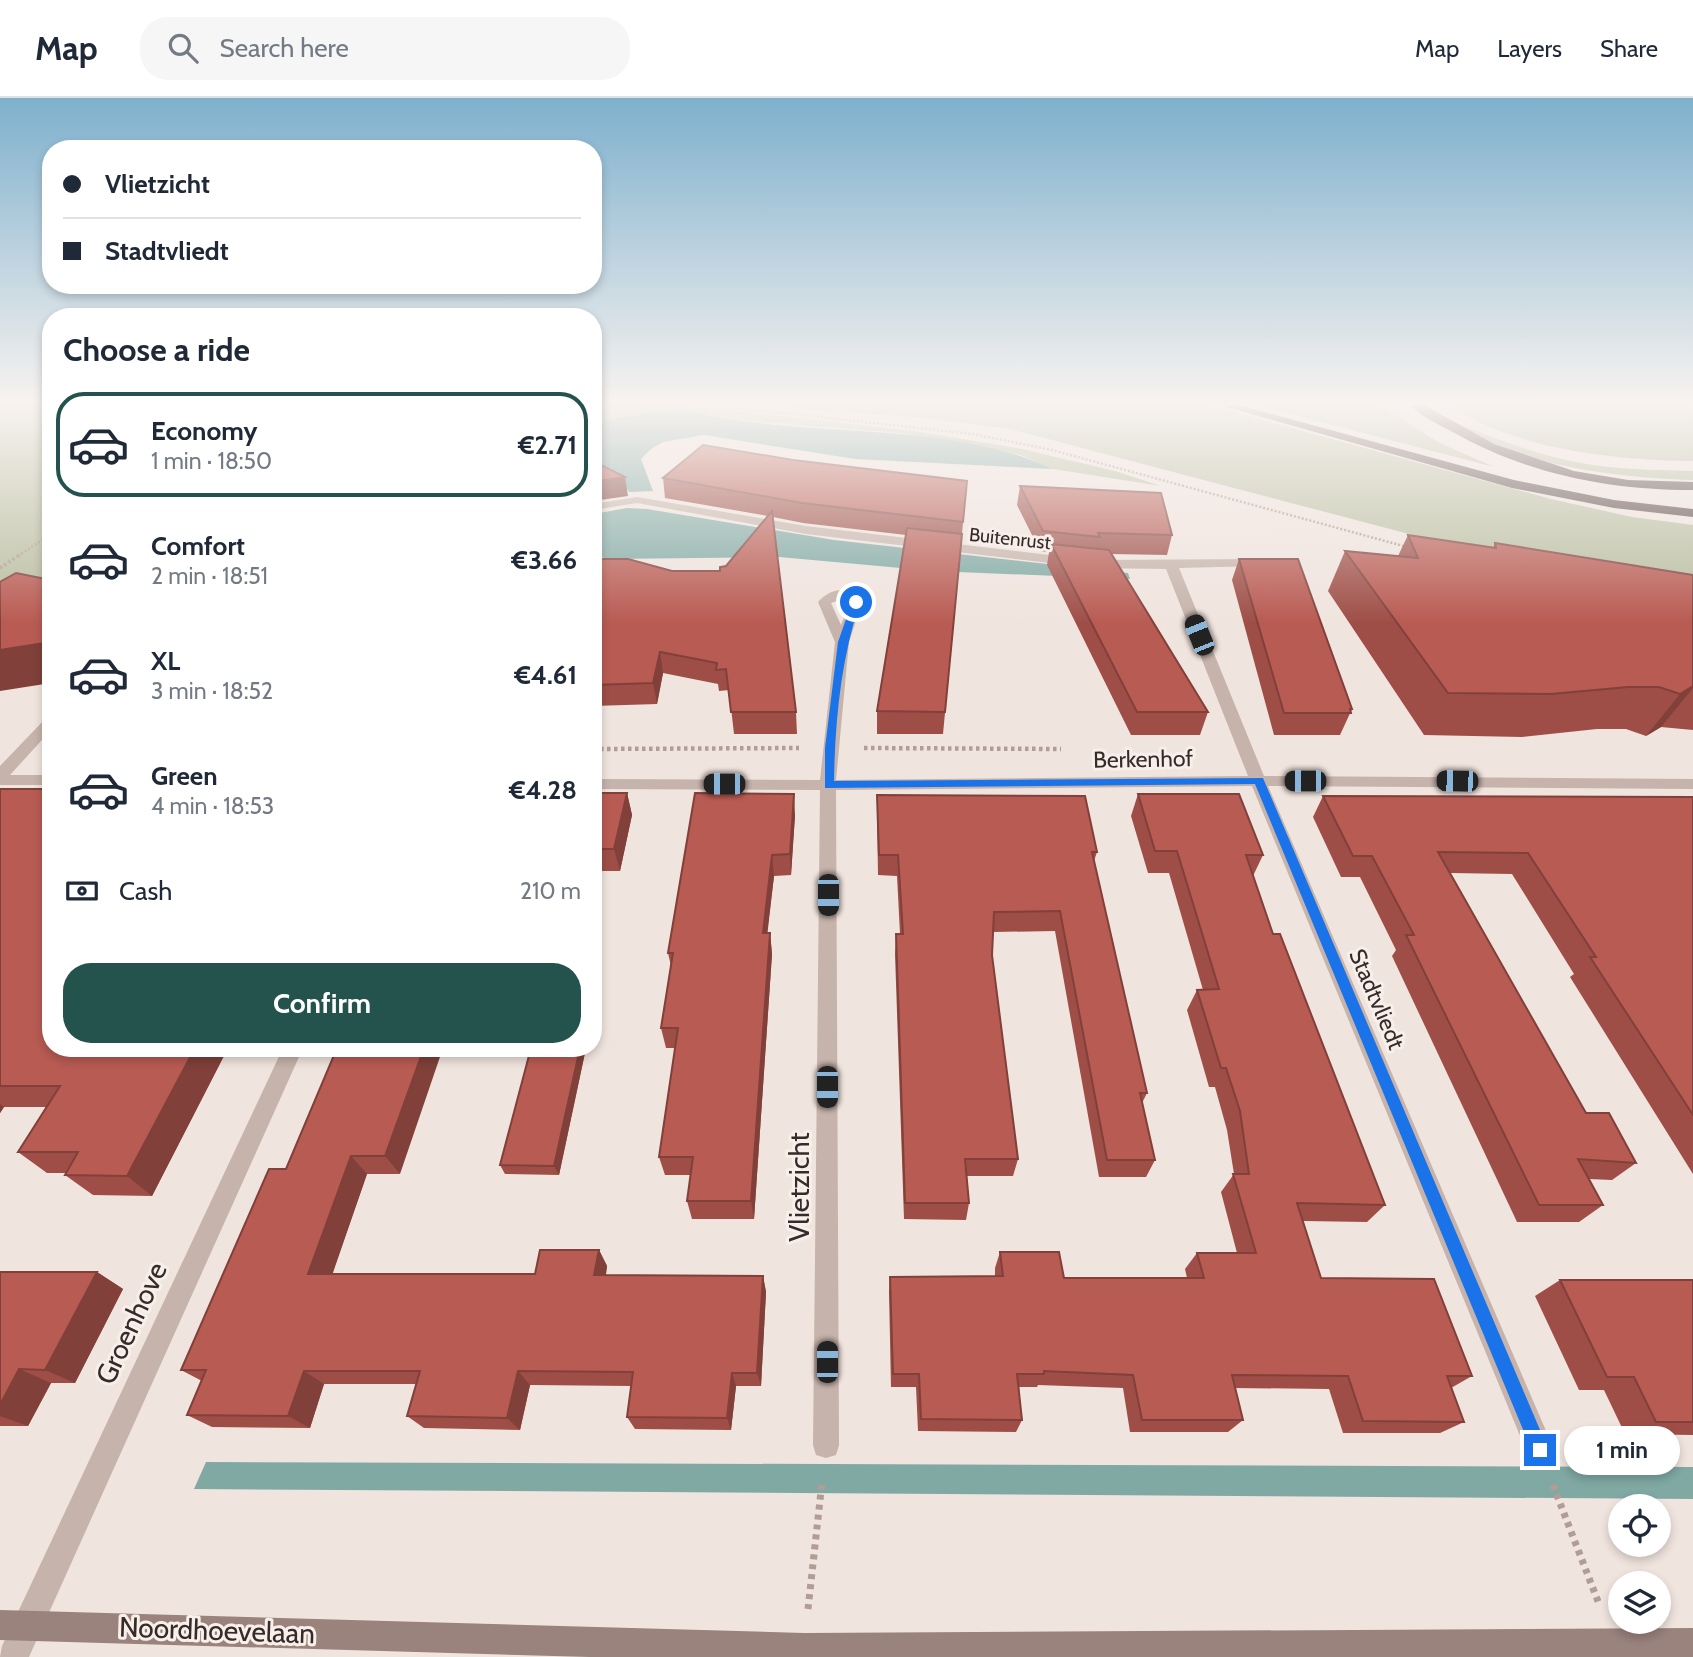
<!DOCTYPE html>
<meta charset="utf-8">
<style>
:root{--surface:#fff;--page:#f6f6f7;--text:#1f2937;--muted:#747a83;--line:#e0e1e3;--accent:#24524d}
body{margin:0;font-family:Cabin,sans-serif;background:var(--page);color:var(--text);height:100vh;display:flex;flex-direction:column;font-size:26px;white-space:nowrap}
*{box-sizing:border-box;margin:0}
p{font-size:23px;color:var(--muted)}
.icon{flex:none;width:38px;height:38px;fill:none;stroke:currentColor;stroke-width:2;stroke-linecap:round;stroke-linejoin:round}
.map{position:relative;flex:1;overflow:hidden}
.drawer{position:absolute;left:42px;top:210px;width:560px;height:749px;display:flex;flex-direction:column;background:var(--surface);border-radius:28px;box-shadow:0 4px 10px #0003}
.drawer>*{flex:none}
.guide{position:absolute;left:42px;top:42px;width:560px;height:154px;border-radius:28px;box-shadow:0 4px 10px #0003;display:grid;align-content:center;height:154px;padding:0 21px;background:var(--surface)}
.buttons{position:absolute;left:1608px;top:1396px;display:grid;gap:14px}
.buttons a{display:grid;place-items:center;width:63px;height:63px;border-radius:50%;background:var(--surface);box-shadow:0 4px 10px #0003;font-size:35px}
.end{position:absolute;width:32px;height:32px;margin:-16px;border:9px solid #1a73e8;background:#fff;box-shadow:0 0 0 4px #fff}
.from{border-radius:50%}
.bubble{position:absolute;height:49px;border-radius:24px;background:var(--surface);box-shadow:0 4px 10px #0003;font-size:23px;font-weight:700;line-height:49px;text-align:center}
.car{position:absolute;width:21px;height:42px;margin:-21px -10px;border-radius:9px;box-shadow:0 0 5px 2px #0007;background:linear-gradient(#222 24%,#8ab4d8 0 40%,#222 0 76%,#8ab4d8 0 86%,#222 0)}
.guide b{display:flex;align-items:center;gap:24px;height:66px;font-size:26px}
.guide b+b{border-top:2px solid var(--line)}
.guide i{width:18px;height:18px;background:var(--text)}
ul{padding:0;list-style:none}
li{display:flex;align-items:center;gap:21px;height:105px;margin:0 14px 10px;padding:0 7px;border:4px solid transparent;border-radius:28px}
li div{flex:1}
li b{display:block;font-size:26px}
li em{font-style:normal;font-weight:700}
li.on{border-color:var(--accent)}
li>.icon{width:63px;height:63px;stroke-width:1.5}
h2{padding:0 21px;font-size:32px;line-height:84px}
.pay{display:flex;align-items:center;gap:18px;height:77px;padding:0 21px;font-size:26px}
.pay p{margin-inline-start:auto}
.primary-button{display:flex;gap:14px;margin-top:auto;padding:14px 21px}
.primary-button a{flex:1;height:80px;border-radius:28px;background:var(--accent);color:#fff;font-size:28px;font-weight:700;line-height:80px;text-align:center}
header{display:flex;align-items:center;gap:42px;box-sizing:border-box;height:98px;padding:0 35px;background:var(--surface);border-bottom:2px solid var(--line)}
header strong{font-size:33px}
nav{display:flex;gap:38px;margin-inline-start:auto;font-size:24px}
.search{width:490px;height:63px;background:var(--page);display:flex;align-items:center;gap:18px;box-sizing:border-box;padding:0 24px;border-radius:28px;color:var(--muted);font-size:26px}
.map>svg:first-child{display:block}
.green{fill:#b8bda0}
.water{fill:#80a9a4}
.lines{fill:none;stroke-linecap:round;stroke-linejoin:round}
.path-far3{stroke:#b29d96;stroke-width:2.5;stroke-dasharray:2 2;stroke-linecap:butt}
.path-far2{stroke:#b29d96;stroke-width:3.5;stroke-dasharray:2.5 2.5;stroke-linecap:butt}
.path-far1{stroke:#b29d96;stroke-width:4.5;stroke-dasharray:3.5 3.5;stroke-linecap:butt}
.path{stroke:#b29d96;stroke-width:7;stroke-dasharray:5 5;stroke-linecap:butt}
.street{fill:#c6b3ab;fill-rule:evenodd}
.secondary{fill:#9a827d;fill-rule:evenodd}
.highway{fill:#554442;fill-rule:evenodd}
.wall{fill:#9e4e47}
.shaded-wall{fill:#81403a}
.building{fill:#b85b53;stroke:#81403a;stroke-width:2}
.route{fill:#1a73e8}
.labels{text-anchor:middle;stroke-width:6;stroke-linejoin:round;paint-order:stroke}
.far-street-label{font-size:19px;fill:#352b29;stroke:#f8efea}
.street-label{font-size:23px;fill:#352b29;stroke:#f8efea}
.near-street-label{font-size:28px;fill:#352b29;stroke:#f8efea}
</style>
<header>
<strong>Map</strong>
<div class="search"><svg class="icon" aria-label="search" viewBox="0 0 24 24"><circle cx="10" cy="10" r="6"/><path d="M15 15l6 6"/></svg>Search here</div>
<nav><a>Map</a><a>Layers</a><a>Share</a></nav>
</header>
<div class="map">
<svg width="1693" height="1559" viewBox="0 0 1693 1559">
<rect width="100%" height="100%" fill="#f0e4de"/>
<g class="green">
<path d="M 0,307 L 51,307 L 51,471 L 0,522 Z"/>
<path d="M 593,307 L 682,307 L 921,334 L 1022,351 L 1115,373 L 1161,388 L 1053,371 L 1021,357 L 903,335 L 737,322 L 679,310 L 605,322 L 593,320 Z"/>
<path d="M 759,307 L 1208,307 L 1551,401 L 1632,419 L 1693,427 L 1693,490 L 1489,457 L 1010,331 L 935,321 Z"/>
<path d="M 1256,307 L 1380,307 L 1438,344 L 1494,369 Z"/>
<path d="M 1449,307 L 1693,307 L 1693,363 C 1616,362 1515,352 1449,307 Z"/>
<path d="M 1446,321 C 1497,341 1547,362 1601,368 C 1631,372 1662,372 1693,373 L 1693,382 C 1607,379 1521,368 1446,321 Z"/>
</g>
<g class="water">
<path d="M 679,310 C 698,314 717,319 736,322 C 842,338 954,326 1053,371 L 855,361 L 704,337 L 663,344 L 651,351 L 641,361 L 653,393 L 629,394 L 618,378 L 593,361 L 593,320 L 605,322 Z"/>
<path d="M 627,410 L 647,411 L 834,442 L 1128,475 L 1130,481 L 934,473 L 779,459 L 609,461 L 593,457 L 594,416 Z"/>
<path d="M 206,1364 L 1693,1369 L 1693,1401 L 194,1391 Z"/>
</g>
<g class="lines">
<g class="path-far3">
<path d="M 710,307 L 973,336 L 1052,352 L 1407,449"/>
<path d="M 18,458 L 51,436"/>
</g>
<path class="path-far2" d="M 0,470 L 21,456"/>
<g class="path-far1">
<path d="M 864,650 L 1061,651"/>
<path d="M 593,651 L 799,650"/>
</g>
<g class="path">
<path d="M 1553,1387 L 1599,1506"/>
<path d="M 808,1511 L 822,1384"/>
</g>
<g class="street">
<path d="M 637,399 L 806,428 L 1091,462 L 1264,461 L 1266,464 L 1260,468 L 1179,470 L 1264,678 L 1693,681 L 1693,691 L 1268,688 L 1550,1342 L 1554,1352 L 1550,1362 L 1540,1366 L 1530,1362 L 1252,688 L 836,692 L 839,1347 L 836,1357 L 826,1360 L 816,1357 L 813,1347 L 820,692 L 593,691 L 593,681 L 820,682 L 835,544 L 818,504 C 832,489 850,487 862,504 L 849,544 L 836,682 L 1248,678 L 1166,471 L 1091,470 L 806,436 L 637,405 L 593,412 L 593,406 ZM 846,500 L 850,504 L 841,527 L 831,505 Z"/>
<path d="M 51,618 L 51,632 L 10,677 L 51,677 L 51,687 L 0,687 L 0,668 L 46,620 Z"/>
<path d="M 283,950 L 303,950 L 29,1559 L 0,1559 L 2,1548 Z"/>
</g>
<path class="secondary" d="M 0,1512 L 804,1535 L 1693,1530 L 1693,1559 L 590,1559 L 0,1542 Z"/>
<g class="highway">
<path d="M 1220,307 L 1239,307 L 1514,382 L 1614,402 L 1693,411 L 1693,419 L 1614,410 L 1512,390 Z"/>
<path d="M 1410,307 L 1424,307 L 1494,346 L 1574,373 L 1628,382 L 1693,384 L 1693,392 C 1608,392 1526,376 1451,333 C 1437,326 1421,318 1410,307 Z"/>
</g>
</g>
<g class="wall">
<path d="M 793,362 L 967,383 L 943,636 L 877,636 L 877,613 L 906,437 L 803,425 L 773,419 L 796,614 L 797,636 L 734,636 L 729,592 L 719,593 L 718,586 L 663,575 L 657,606 L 593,608 L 593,461 L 672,473 L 720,473 L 726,468 L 768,418 L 665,400 L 663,380 Z"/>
<path d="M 1020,388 L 1172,437 L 1167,457 L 1111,456 L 1208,614 L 1200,637 L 1131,637 L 1047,467 L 1049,454 L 1040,453 L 1017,407 Z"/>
<path d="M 1408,437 L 1493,450 L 1495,445 L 1693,477 L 1693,632 L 1661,629 L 1646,638 L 1626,631 L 1597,631 L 1522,639 L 1424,637 L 1328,493 L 1345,453 L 1398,458 Z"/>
<path d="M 1239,461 L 1352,611 L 1340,637 L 1274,637 L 1232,482 Z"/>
<path d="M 0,691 L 51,950 L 228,950 L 152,1098 L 93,1097 L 65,1077 L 67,1075 L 47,1075 L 18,1054 L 46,1009 L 4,1009 L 0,1015 Z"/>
<path d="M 593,695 L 627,695 L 632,717 L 620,773 L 593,773 Z"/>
<path d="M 1138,696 L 1263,757 L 1253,778 L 1273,836 L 1385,1107 L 1367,1124 L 1303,1123 L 1321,1180 L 1472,1278 L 1451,1290 L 1464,1324 L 1440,1335 L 1343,1335 L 1329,1291 L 1235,1290 L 1243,1322 L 1228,1334 L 1130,1334 L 1123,1290 L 1038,1287 L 1037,1289 L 1019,1289 L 1022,1322 L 1016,1334 L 918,1333 L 916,1289 L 891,1289 L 889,1194 L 890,1179 L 995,1178 L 995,1170 L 1000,1154 L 1064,1180 L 1187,1180 L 1185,1171 L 1197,1155 L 1237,1155 L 1221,1094 L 1234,1076 L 1227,1032 L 1215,989 L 1209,989 L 1187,912 L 1197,892 L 1203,892 L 1169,775 L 1148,775 L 1131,718 Z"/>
<path d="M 877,697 L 1097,754 L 1094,763 L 1147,995 L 1142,1005 L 1155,1062 L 1146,1079 L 1099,1079 L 1055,833 L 993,834 L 992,857 L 1018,1061 L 1013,1078 L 967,1078 L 969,1105 L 966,1122 L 904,1121 L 895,856 L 896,836 L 900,836 L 897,778 L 878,777 L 877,718 Z"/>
<path d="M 1323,698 L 1693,699 L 1693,1076 L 1570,879 L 1574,876 L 1512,776 L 1450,775 L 1586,1015 L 1636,1065 L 1612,1082 L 1589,1081 L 1603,1107 L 1579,1124 L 1517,1124 L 1392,858 L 1396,852 L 1360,779 L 1341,779 L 1313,719 Z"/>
<path d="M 795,717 L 791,777 L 774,778 L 767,835 L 770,835 L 772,856 L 754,1121 L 692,1121 L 687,1103 L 691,1077 L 665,1077 L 659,1059 L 675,950 L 666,950 L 661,930 L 671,868 L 668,855 Z"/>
<path d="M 337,950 L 400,1076 L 367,1076 L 332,1176 L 535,1176 L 599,1152 L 607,1168 L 606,1177 L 763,1178 L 766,1194 L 761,1288 L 736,1288 L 731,1332 L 635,1331 L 627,1319 L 631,1288 L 530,1287 L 520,1332 L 424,1330 L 407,1318 L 416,1286 L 324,1286 L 310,1330 L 212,1329 L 187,1317 L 202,1283 L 181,1272 L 286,1071 Z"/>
<path d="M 531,950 L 586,950 L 559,1077 L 505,1076 L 500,1067 Z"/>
<path d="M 0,1174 L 97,1174 L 123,1191 L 75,1285 L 51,1285 L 28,1328 L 0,1328 Z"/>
<path d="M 1560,1182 L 1693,1182 L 1693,1337 L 1625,1336 L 1604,1292 L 1579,1292 L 1535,1198 Z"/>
</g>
<g class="shaded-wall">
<path d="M 625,379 L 628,398 L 593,403 L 593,384 Z"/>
<path d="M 51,544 L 51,585 L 0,593 L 0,552 Z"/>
<path d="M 660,554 L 663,575 L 657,606 L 653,585 Z"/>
<path d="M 1693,588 L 1693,590 L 1661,629 L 1646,638 L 1680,596 Z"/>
<path d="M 627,695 L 632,717 L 620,773 L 614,751 Z"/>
<path d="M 794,696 L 795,717 L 791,777 L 790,756 Z"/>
<path d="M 772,757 L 774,778 L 765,856 L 763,835 Z"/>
<path d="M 770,835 L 772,856 L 754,1121 L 751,1103 Z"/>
<path d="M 596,879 L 599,889 L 593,918 L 593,890 Z"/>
<path d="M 195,950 L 228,950 L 152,1098 L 127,1078 Z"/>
<path d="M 424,950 L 443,950 L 400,1076 L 385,1058 Z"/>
<path d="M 580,950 L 586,950 L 559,1077 L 554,1068 Z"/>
<path d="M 0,1006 L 4,1009 L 0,1015 Z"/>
<path d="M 351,1058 L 367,1076 L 327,1192 L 308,1176 Z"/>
<path d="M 599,1152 L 607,1168 L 603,1193 L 594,1177 Z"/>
<path d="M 97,1174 L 123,1191 L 75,1285 L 45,1272 Z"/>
<path d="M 763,1178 L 766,1194 L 761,1288 L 757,1275 Z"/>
<path d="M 19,1271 L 51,1285 L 28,1328 L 0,1318 L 0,1307 Z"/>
<path d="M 304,1273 L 324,1286 L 310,1330 L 288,1318 Z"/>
<path d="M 518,1273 L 530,1287 L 520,1332 L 507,1320 Z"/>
<path d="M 732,1275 L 736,1288 L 731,1332 L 727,1320 Z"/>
</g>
<g class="building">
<path d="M 703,347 L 793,362 L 967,383 L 963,424 L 802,405 L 663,380 Z"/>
<path d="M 593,363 L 625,379 L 593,384 Z"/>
<path d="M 1020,388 L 1161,395 L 1172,437 L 1098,435 L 1100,439 L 1043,433 Z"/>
<path d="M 772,413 L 796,614 L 731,614 L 726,571 L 716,572 L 717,565 L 660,554 L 653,585 L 593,587 L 593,461 L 628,461 L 672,473 L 720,473 L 720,469 L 726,468 Z"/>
<path d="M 907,430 L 962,436 L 945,614 L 877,613 Z"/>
<path d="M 1408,437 L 1496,450 L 1495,445 L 1693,477 L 1693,588 L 1680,596 L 1659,589 L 1628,589 L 1551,596 L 1448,595 L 1345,453 L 1418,460 Z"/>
<path d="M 1051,446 L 1109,452 L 1208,614 L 1137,614 Z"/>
<path d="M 1239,461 L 1298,461 L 1352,611 L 1350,611 L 1351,615 L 1284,615 Z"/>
<path d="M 16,475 L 51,482 L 51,544 L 0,552 L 0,484 Z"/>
<path d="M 0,691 L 51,691 L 51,950 L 195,950 L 127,1078 L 65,1077 L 78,1054 L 18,1054 L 60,988 L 0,988 Z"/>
<path d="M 593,695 L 627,695 L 614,751 L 593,751 Z"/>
<path d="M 695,695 L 794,696 L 790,756 L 772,757 L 763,835 L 770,835 L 751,1103 L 687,1103 L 693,1059 L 659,1059 L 678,930 L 661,930 L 673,855 L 668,855 Z"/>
<path d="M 1138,696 L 1239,696 L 1263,757 L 1246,757 L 1273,836 L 1280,836 L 1385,1107 L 1297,1105 L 1321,1180 L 1434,1181 L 1472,1278 L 1447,1278 L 1464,1324 L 1363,1323 L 1348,1278 L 1232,1277 L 1243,1322 L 1142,1322 L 1133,1277 L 1044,1273 L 1044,1276 L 1017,1276 L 1022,1322 L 921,1321 L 919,1276 L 893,1276 L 890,1179 L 1003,1178 L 1000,1154 L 1059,1154 L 1064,1180 L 1204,1180 L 1197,1155 L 1256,1155 L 1233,1076 L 1249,1076 L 1240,1013 L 1226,970 L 1221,970 L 1197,892 L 1219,891 L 1177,753 L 1155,753 Z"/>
<path d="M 877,697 L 1085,698 L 1097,754 L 1092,754 L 1147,995 L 1140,995 L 1155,1062 L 1107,1062 L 1060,813 L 994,814 L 992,857 L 1018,1061 L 965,1061 L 969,1105 L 905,1105 L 896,836 L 903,836 L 898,757 L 879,757 Z"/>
<path d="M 1323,698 L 1693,699 L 1693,1017 L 1590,859 L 1596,859 L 1528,755 L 1438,754 L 1586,1015 L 1609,1015 L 1636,1065 L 1578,1061 L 1603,1107 L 1539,1107 L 1406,837 L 1414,837 L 1372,758 L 1353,758 Z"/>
<path d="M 337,950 L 424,950 L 385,1058 L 351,1058 L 308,1176 L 535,1176 L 540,1152 L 599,1152 L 594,1177 L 763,1178 L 757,1275 L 732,1275 L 727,1320 L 627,1319 L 633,1274 L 518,1273 L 507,1320 L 407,1318 L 420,1273 L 304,1273 L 288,1318 L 187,1317 L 206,1272 L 181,1272 L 269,1071 L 286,1071 Z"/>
<path d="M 531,950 L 580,950 L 554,1068 L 500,1067 Z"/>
<path d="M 0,1174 L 97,1174 L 45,1272 L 19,1271 L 0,1307 Z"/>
<path d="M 1560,1182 L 1693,1182 L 1693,1324 L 1656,1324 L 1634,1279 L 1607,1279 Z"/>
</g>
<linearGradient id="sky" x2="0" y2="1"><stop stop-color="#7eb0cd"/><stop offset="0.58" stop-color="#f8f3f0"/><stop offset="1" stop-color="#f8f3f0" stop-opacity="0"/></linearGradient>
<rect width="1693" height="525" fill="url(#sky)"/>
<path class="route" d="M 856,501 L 860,504 C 841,561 835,623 834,683 L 1263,680 L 1546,1346 L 1549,1352 L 1546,1358 L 1540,1361 L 1534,1358 L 1255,686 L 825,690 L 825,650 L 838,544 L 852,504 Z"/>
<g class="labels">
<g class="far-street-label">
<text transform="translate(1010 440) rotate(6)" y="7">Buitenrust</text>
</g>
<g class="street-label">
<text transform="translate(1143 661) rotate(-1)" y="8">Berkenhof</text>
<text transform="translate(1377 901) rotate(67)" y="8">Stadtvliedt</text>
</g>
<g class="near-street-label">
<text transform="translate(799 1089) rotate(-90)" y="10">Vlietzicht</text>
<text transform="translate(131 1225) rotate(-65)" y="10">Groenhove</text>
<text transform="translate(217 1532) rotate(2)" y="10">Noordhoevelaan</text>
</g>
</g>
</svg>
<div class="buttons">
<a><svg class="icon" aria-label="locate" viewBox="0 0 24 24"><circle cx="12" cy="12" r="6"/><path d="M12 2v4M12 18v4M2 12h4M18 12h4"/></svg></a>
<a><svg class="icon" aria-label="layers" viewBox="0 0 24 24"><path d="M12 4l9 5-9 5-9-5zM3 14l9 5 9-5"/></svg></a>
</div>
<i class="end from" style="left:856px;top:504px"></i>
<i class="end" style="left:1540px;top:1352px"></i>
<div class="bubble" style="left:1564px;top:1328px;width:116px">1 min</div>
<i class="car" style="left:1199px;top:537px;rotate:338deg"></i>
<i class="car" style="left:1305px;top:683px;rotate:270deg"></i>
<i class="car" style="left:1457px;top:683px;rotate:271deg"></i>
<i class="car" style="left:724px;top:686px;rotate:270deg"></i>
<i class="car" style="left:828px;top:797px;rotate:180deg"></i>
<i class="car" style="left:827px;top:989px;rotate:180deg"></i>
<i class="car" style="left:827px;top:1264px;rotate:0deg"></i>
<div class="guide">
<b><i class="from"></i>Vlietzicht</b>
<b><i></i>Stadtvliedt</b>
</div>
<section class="drawer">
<h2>Choose a ride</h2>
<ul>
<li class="on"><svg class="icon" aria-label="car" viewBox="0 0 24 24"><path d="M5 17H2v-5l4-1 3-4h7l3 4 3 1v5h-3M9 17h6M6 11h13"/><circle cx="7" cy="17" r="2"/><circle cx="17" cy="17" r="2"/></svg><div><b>Economy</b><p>1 min · 18:50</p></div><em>€2.71</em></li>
<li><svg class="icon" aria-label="car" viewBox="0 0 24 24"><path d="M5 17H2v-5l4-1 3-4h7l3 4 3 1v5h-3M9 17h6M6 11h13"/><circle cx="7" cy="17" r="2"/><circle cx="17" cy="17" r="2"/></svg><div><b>Comfort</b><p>2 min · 18:51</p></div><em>€3.66</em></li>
<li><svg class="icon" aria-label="car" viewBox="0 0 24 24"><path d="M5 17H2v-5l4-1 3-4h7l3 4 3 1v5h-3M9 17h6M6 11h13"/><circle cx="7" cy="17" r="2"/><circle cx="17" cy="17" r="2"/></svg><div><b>XL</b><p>3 min · 18:52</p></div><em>€4.61</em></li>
<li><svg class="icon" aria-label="car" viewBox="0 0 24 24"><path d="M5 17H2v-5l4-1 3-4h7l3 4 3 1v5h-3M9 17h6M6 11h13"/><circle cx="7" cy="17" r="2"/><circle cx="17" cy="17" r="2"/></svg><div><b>Green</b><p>4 min · 18:53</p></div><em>€4.28</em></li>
</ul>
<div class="pay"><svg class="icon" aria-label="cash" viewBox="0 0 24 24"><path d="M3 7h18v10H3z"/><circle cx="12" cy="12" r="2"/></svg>Cash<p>210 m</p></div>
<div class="primary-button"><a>Confirm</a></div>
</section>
</div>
